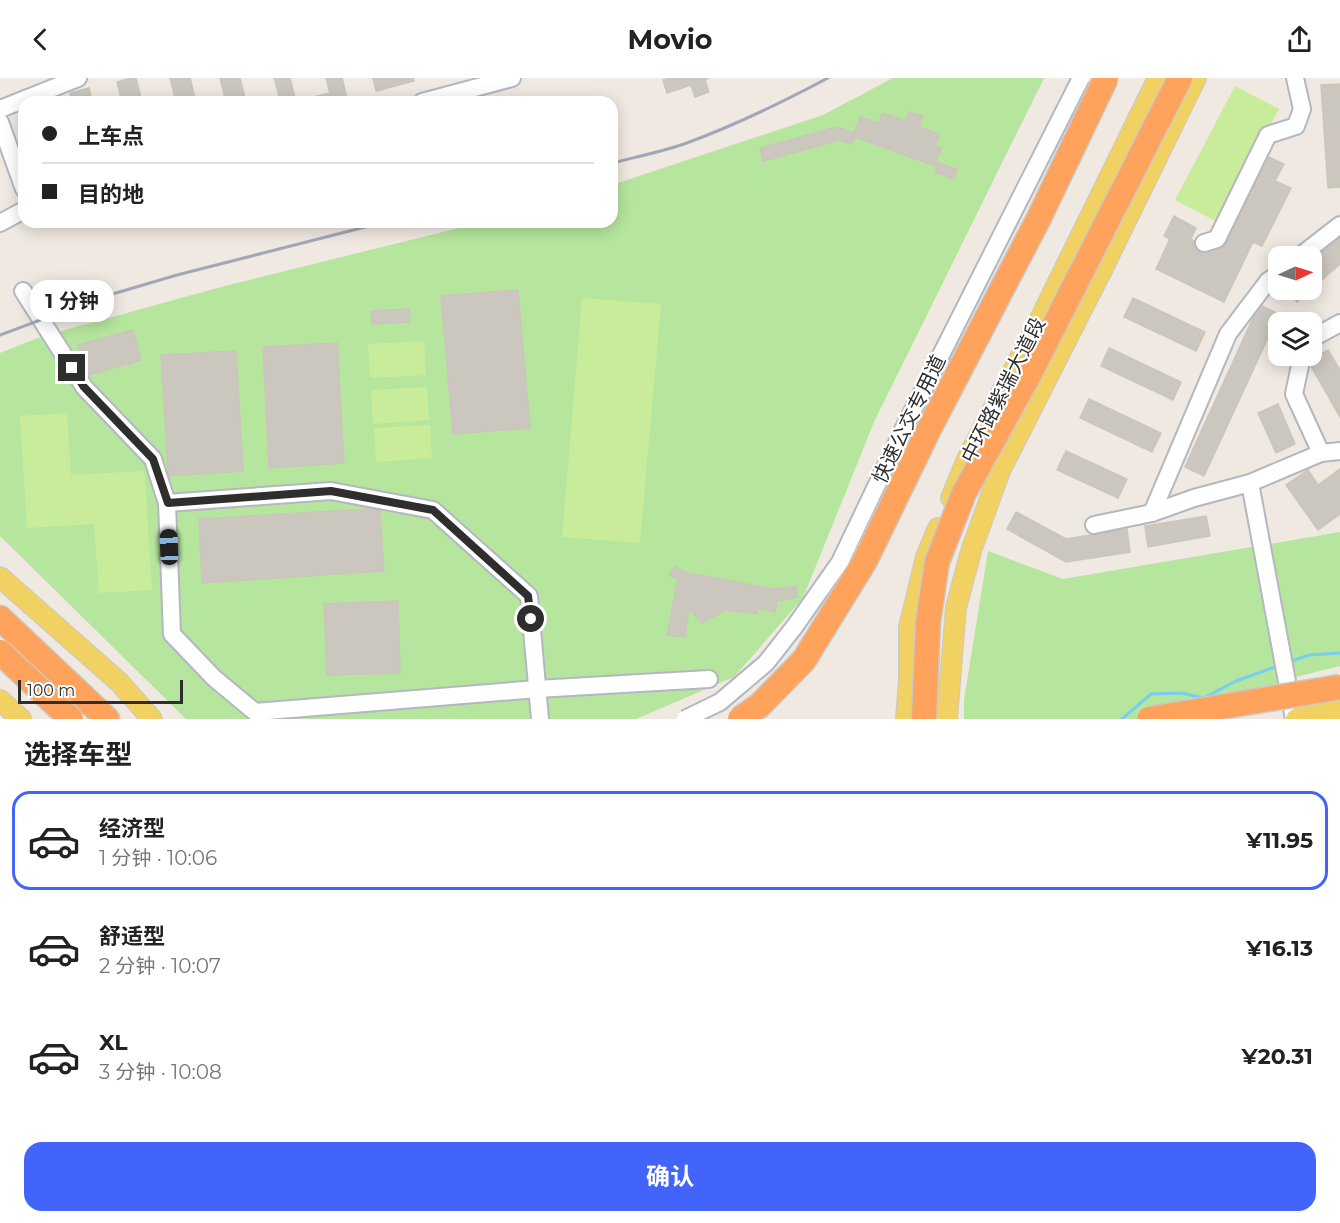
<!DOCTYPE html>
<html lang="zh">
<meta charset="utf-8">
<style>
:root{--surface:#fff;--page:#f6f6f6;--text:#222;--muted:#767676;--line:#e0e0e0;--accent:#4264fb}
body{margin:0;font-family:Montserrat,"Noto Sans SC",sans-serif;background:var(--page);color:var(--text);height:100vh;display:flex;flex-direction:column;font-size:22px;white-space:nowrap}
*{box-sizing:border-box;margin:0}
p{font-size:20px;color:var(--muted)}
.icon{flex:none;width:33px;height:33px;fill:none;stroke:currentColor;stroke-width:2;stroke-linecap:round;stroke-linejoin:round}
.map{position:relative;height:641px;overflow:hidden}
.details{display:flex;flex-direction:column;background:var(--surface);flex:1}
.details>*{flex:none}
.hud{position:absolute;left:18px;top:18px;width:600px;height:132px;border-radius:18px;box-shadow:0 3px 15px #0003;display:grid;align-content:center;height:132px;padding:0 24px;background:var(--surface)}
.needle{width:39px;rotate:86deg}
.fabs{position:absolute;left:1268px;top:168px;display:grid;gap:12px}
.fabs a{display:grid;place-items:center;width:54px;height:54px;border-radius:12px;background:var(--surface);box-shadow:0 3px 15px #0003;font-size:30px}
.scale{position:absolute;left:18px;bottom:15px;width:165px;box-sizing:border-box;padding-left:6px;border:3px solid #2e2e2e;border-top:0;font-size:16px;line-height:21px;white-space:nowrap;color:#2e2e2e;-webkit-text-stroke:4px #fff;paint-order:stroke}
.end{position:absolute;width:27px;height:27px;margin:-14px;border:8px solid #2e2e2e;background:#fff;box-shadow:0 0 0 3px #fff}
.from{border-radius:50%}
.bubble{position:absolute;height:42px;border-radius:18px;background:var(--surface);box-shadow:0 3px 15px #0003;font-size:20px;font-weight:700;line-height:42px;text-align:center}
.car{position:absolute;width:18px;height:36px;margin:-18px -9px;border-radius:8px;box-shadow:0 0 4px 2px #0007;background:linear-gradient(#222 24%,#8ab4d8 0 40%,#222 0 76%,#8ab4d8 0 86%,#222 0)}
.hud b{display:flex;align-items:center;gap:21px;height:57px;font-size:22px}
.hud b+b{border-top:2px solid var(--line)}
.hud i{width:15px;height:15px;background:var(--text)}
ul{padding:0;list-style:none}
li{display:flex;align-items:center;gap:18px;height:99px;margin:0 12px 9px;padding:0 12px;border:3px solid transparent;border-radius:18px}
li div{flex:1}
li b{display:block;font-size:22px}
li em{font-style:normal;font-weight:700}
li.active{border-color:var(--accent)}
li>.icon{width:54px;height:54px;stroke-width:1.5}
h2{padding:0 24px;font-size:27px;line-height:72px}
.primary-button{display:flex;gap:12px;margin-top:auto;padding:12px 24px}
.primary-button a{flex:1;height:69px;border-radius:18px;background:var(--accent);color:#fff;font-size:24px;font-weight:700;line-height:69px;text-align:center}
header{display:flex;justify-content:space-between;align-items:center;height:78px;padding:0 24px;background:var(--surface);font-size:27px;font-weight:700}
.map>svg:first-child{display:block}
.green{fill:#b6e59e}
.pitch{fill:#c9ec9a}
.lines{fill:none;stroke-linecap:round;stroke-linejoin:round}
.stream{stroke:#75cff0;stroke-width:3}
.building{fill:#cbc7bf;stroke:#cbc5ba;stroke-width:1.5}
.minor-casing{stroke:#b4b7c1;stroke-width:20}
.major-casing{stroke:#c9c9c9;stroke-width:22}
.highway-casing{stroke:#c9c9c9;stroke-width:27}
.minor{stroke:#fff;stroke-width:16}
.major{stroke:#f2d163;stroke-width:20}
.highway{stroke:#ffa35c;stroke-width:24}
.rail{stroke:#a3a6b8;stroke-width:3}
.minor-bridge-casing{stroke:#b4b7c1;stroke-width:20;stroke-linecap:butt}
.highway-bridge-casing{stroke:#c9c9c9;stroke-width:27;stroke-linecap:butt}
.minor-bridge{stroke:#fff;stroke-width:16}
.highway-bridge{stroke:#ffa35c;stroke-width:24}
.route{stroke:#2e2e2e;stroke-width:8}
.labels{text-anchor:middle;stroke-width:4.5;stroke-linejoin:round;paint-order:stroke}
.street-label{font-size:20px;fill:#2e2e2e;stroke:#fff}
</style>
<header><svg class="icon" aria-label="back" viewBox="0 0 24 24"><path d="M15 5l-7 7 7 7"/></svg>Movio<svg class="icon" aria-label="share" viewBox="0 0 24 24"><path d="M12 15V3M7 8l5-5 5 5M5 13v7h14v-7"/></svg></header>
<div class="map">
<svg width="1340" height="641" viewBox="0 0 1340 641">
<rect width="100%" height="100%" fill="#efe9e1"/>
<g class="green">
<path d="M 893,0 L 1044,0 L 874,344 L 803,520 L 734,599 L 636,641 L 186,641 L 0,458 L 0,275 L 43,258 L 225,208 L 483,144 L 612,144 L 612,107 L 823,37 Z"/>
<path d="M 1340,454 L 1340,588 L 1296,599 L 1225,641 L 964,641 L 964,622 L 988,473 L 1063,501 Z"/>
</g>
<g class="pitch">
<path d="M 1235,8 L 1279,31 L 1219,145 L 1175,122 Z"/>
<path d="M 582,220 L 661,226 L 640,465 L 562,459 Z"/>
<path d="M 424,263 L 426,297 L 370,300 L 368,266 Z"/>
<path d="M 427,309 L 429,342 L 373,346 L 371,312 Z"/>
<path d="M 67,335 L 71,397 L 143,393 L 145,399 L 152,512 L 99,515 L 94,446 L 27,450 L 20,338 Z"/>
<path d="M 430,347 L 432,380 L 376,384 L 374,350 Z"/>
</g>
<g class="lines">
<g class="stream">
<path d="M 1292,583 L 1309,577 L 1340,575"/>
<path d="M 1122,641 L 1151,616 L 1182,615 L 1204,620 L 1236,603 L 1275,589"/>
</g>
</g>
<g class="building">
<path d="M 131,0 L 136,0 L 142,24 L 122,24 L 117,4 Z"/>
<path d="M 170,0 L 190,0 L 196,24 L 176,24 Z"/>
<path d="M 220,0 L 240,0 L 246,24 L 226,24 Z"/>
<path d="M 274,0 L 290,0 L 296,24 L 281,24 Z"/>
<path d="M 326,0 L 342,0 L 348,24 L 306,24 L 305,21 L 330,15 Z"/>
<path d="M 373,0 L 413,0 L 414,3 L 376,13 Z"/>
<path d="M 670,0 L 708,0 L 705,2 L 709,14 L 695,19 L 691,7 L 667,15 L 663,2 Z"/>
<path d="M 1340,6 L 1340,109 L 1328,110 L 1321,7 Z"/>
<path d="M 89,10 L 92,24 L 72,24 L 70,15 Z"/>
<path d="M 909,34 L 923,38 L 919,49 L 939,56 L 935,68 L 941,70 L 935,88 L 855,59 L 852,66 L 840,62 L 763,83 L 760,70 L 837,49 L 854,55 L 860,39 L 879,45 L 882,35 L 906,43 Z"/>
<path d="M 1269,79 L 1284,86 L 1275,103 L 1291,110 L 1262,168 L 1253,164 L 1224,224 L 1156,191 L 1170,161 L 1164,158 L 1174,138 L 1196,150 L 1191,161 L 1194,163 L 1194,169 L 1197,173 L 1201,175 L 1207,175 L 1215,173 L 1224,169 Z"/>
<path d="M 938,85 L 957,91 L 954,101 L 935,94 Z"/>
<path d="M 1340,160 L 1340,186 L 1297,224 L 1286,212 L 1311,212 L 1311,183 Z"/>
<path d="M 518,212 L 530,350 L 453,356 L 441,218 Z"/>
<path d="M 1133,220 L 1205,254 L 1196,273 L 1124,239 Z"/>
<path d="M 1262,228 L 1279,236 L 1204,398 L 1185,389 L 1253,240 Z"/>
<path d="M 409,231 L 410,244 L 372,246 L 371,233 Z"/>
<path d="M 133,252 L 141,282 L 89,297 L 85,290 L 78,267 Z"/>
<path d="M 337,265 L 344,385 L 269,390 L 263,269 Z"/>
<path d="M 1109,270 L 1181,304 L 1173,322 L 1101,288 Z"/>
<path d="M 1328,272 L 1340,292 L 1340,339 L 1311,288 L 1312,281 Z"/>
<path d="M 236,273 L 243,393 L 169,398 L 168,392 L 161,277 Z"/>
<path d="M 1089,321 L 1161,355 L 1152,374 L 1080,340 Z"/>
<path d="M 1278,326 L 1295,366 L 1276,375 L 1258,335 Z"/>
<path d="M 1066,373 L 1127,401 L 1118,420 L 1057,392 Z"/>
<path d="M 1340,391 L 1340,436 L 1318,452 L 1286,407 L 1308,392 L 1318,407 Z"/>
<path d="M 370,431 L 380,433 L 384,493 L 202,505 L 199,441 Z"/>
<path d="M 1016,434 L 1066,461 L 1090,457 L 1096,457 L 1127,451 L 1130,474 L 1066,484 L 1007,451 Z"/>
<path d="M 1206,438 L 1210,458 L 1148,469 L 1145,448 Z"/>
<path d="M 675,489 L 688,495 L 774,511 L 796,508 L 797,519 L 777,523 L 775,534 L 753,529 L 758,536 L 725,532 L 702,545 L 689,531 L 685,559 L 667,557 L 678,501 L 669,497 Z"/>
<path d="M 398,523 L 400,595 L 327,597 L 324,526 Z"/>
</g>
<g class="lines">
<g class="minor-casing">
<g id="minor">
<path d="M 422,24 L 512,0"/>
<path d="M 0,31 L 78,0"/>
<path d="M 0,44 L 24,111"/>
<path d="M 0,145 L 24,132"/>
<path d="M 1204,165 L 1217,161 L 1268,57 L 1296,48 L 1302,31 L 1295,0"/>
<path d="M 1300,178 L 1340,147"/>
<path d="M 23,213 L 84,309 L 153,381 L 167,425 L 172,556 L 214,600 L 255,634 L 537,611 L 709,601"/>
<path d="M 1311,261 L 1340,245"/>
<path d="M 1302,278 L 1294,316 L 1321,375"/>
<path d="M 1250,405 L 1294,641"/>
<path d="M 167,425 L 331,413 L 433,432 L 529,518 L 540,641"/>
<path d="M 1152,435 L 1228,256 L 1268,203 L 1278,196"/>
<path d="M 1094,447 L 1152,435 L 1194,420 L 1250,405 L 1321,375 L 1340,373"/>
</g>
</g>
<g class="major-casing">
<g id="major">
<path d="M 951,420 L 968,379 L 1039,243 L 1158,0"/>
<path d="M 0,499 L 119,604 L 152,641"/>
<path d="M 0,622 L 21,641"/>
<path d="M 906,641 L 909,602 L 909,549 L 926,479 L 938,450"/>
<path d="M 947,641 L 956,529 L 972,470 L 1000,393 L 1102,192 L 1196,0"/>
<path d="M 1296,641 L 1340,615"/>
<path d="M 1323,641 L 1340,634"/>
</g>
</g>
<g class="highway-casing">
<path id="highway" d="M 0,540 L 107,641"/>
</g>
<use href="#minor" class="minor"/>
<use href="#major" class="major"/>
<use href="#highway" class="highway"/>
<g class="rail">
<path d="M 612,85 C 636,79 661,74 684,66 C 734,48 781,25 828,0"/>
<path d="M 0,257 L 99,220 L 177,197 L 385,144"/>
</g>
<g class="minor-bridge-casing">
<path id="minor-bridge" d="M 685,641 L 720,624 L 766,585 L 795,548 L 840,484 L 903,352 L 1081,0"/>
</g>
<g class="highway-bridge-casing">
<g id="highway-bridge">
<path d="M 0,574 L 71,641"/>
<path d="M 740,641 L 759,628 L 804,582 L 865,483 L 929,351 L 1039,140 L 1106,0"/>
<path d="M 924,641 L 928,544 L 937,484 L 964,415 L 1029,297 L 1180,0"/>
<path d="M 1149,641 L 1340,609"/>
</g>
</g>
<use href="#minor-bridge" class="minor-bridge"/>
<use href="#highway-bridge" class="highway-bridge"/>
</g>
<g class="lines">
<path class="route" d="M 72,290 L 84,309 L 153,381 L 168,425 L 331,413 L 433,432 L 528,518 L 531,541"/>
</g>
<g class="labels">
<g class="street-label">
<text transform="translate(1003 312) rotate(-63)" y="7">中环路紫瑞大道段</text>
<text transform="translate(909 341) rotate(-64)" y="7">快速公交专用道</text>
</g>
</g>
</svg>
<div class="fabs">
<a><svg class="needle" viewBox="-14 -14 28 28"><path d="M0-13l5 13h-10z" fill="#e53935"/><path d="M0 13l5-13h-10z" fill="#767676"/></svg></a>
<a><svg class="icon" aria-label="layers" viewBox="0 0 24 24"><path d="M12 4l9 5-9 5-9-5zM3 14l9 5 9-5"/></svg></a>
</div>
<div class="scale">100 m</div>
<i class="end from" style="left:531px;top:541px"></i>
<i class="end" style="left:72px;top:290px"></i>
<div class="bubble" style="left:30px;top:202px;width:84px">1 分钟</div>
<i class="car" style="left:169px;top:469px;rotate:358deg"></i>
<div class="hud">
<b><i class="from"></i>上车点</b>
<b><i></i>目的地</b>
</div>
</div>
<section class="details">
<h2>选择车型</h2>
<ul>
<li class="active"><svg class="icon" aria-label="car" viewBox="0 0 24 24"><path d="M5 17H2v-5l4-1 3-4h7l3 4 3 1v5h-3M9 17h6M6 11h13"/><circle cx="7" cy="17" r="2"/><circle cx="17" cy="17" r="2"/></svg><div><b>经济型</b><p>1 分钟 · 10:06</p></div><em>¥11.95</em></li>
<li><svg class="icon" aria-label="car" viewBox="0 0 24 24"><path d="M5 17H2v-5l4-1 3-4h7l3 4 3 1v5h-3M9 17h6M6 11h13"/><circle cx="7" cy="17" r="2"/><circle cx="17" cy="17" r="2"/></svg><div><b>舒适型</b><p>2 分钟 · 10:07</p></div><em>¥16.13</em></li>
<li><svg class="icon" aria-label="car" viewBox="0 0 24 24"><path d="M5 17H2v-5l4-1 3-4h7l3 4 3 1v5h-3M9 17h6M6 11h13"/><circle cx="7" cy="17" r="2"/><circle cx="17" cy="17" r="2"/></svg><div><b>XL</b><p>3 分钟 · 10:08</p></div><em>¥20.31</em></li>
</ul>
<div class="primary-button"><a>确认</a></div>
</section>
